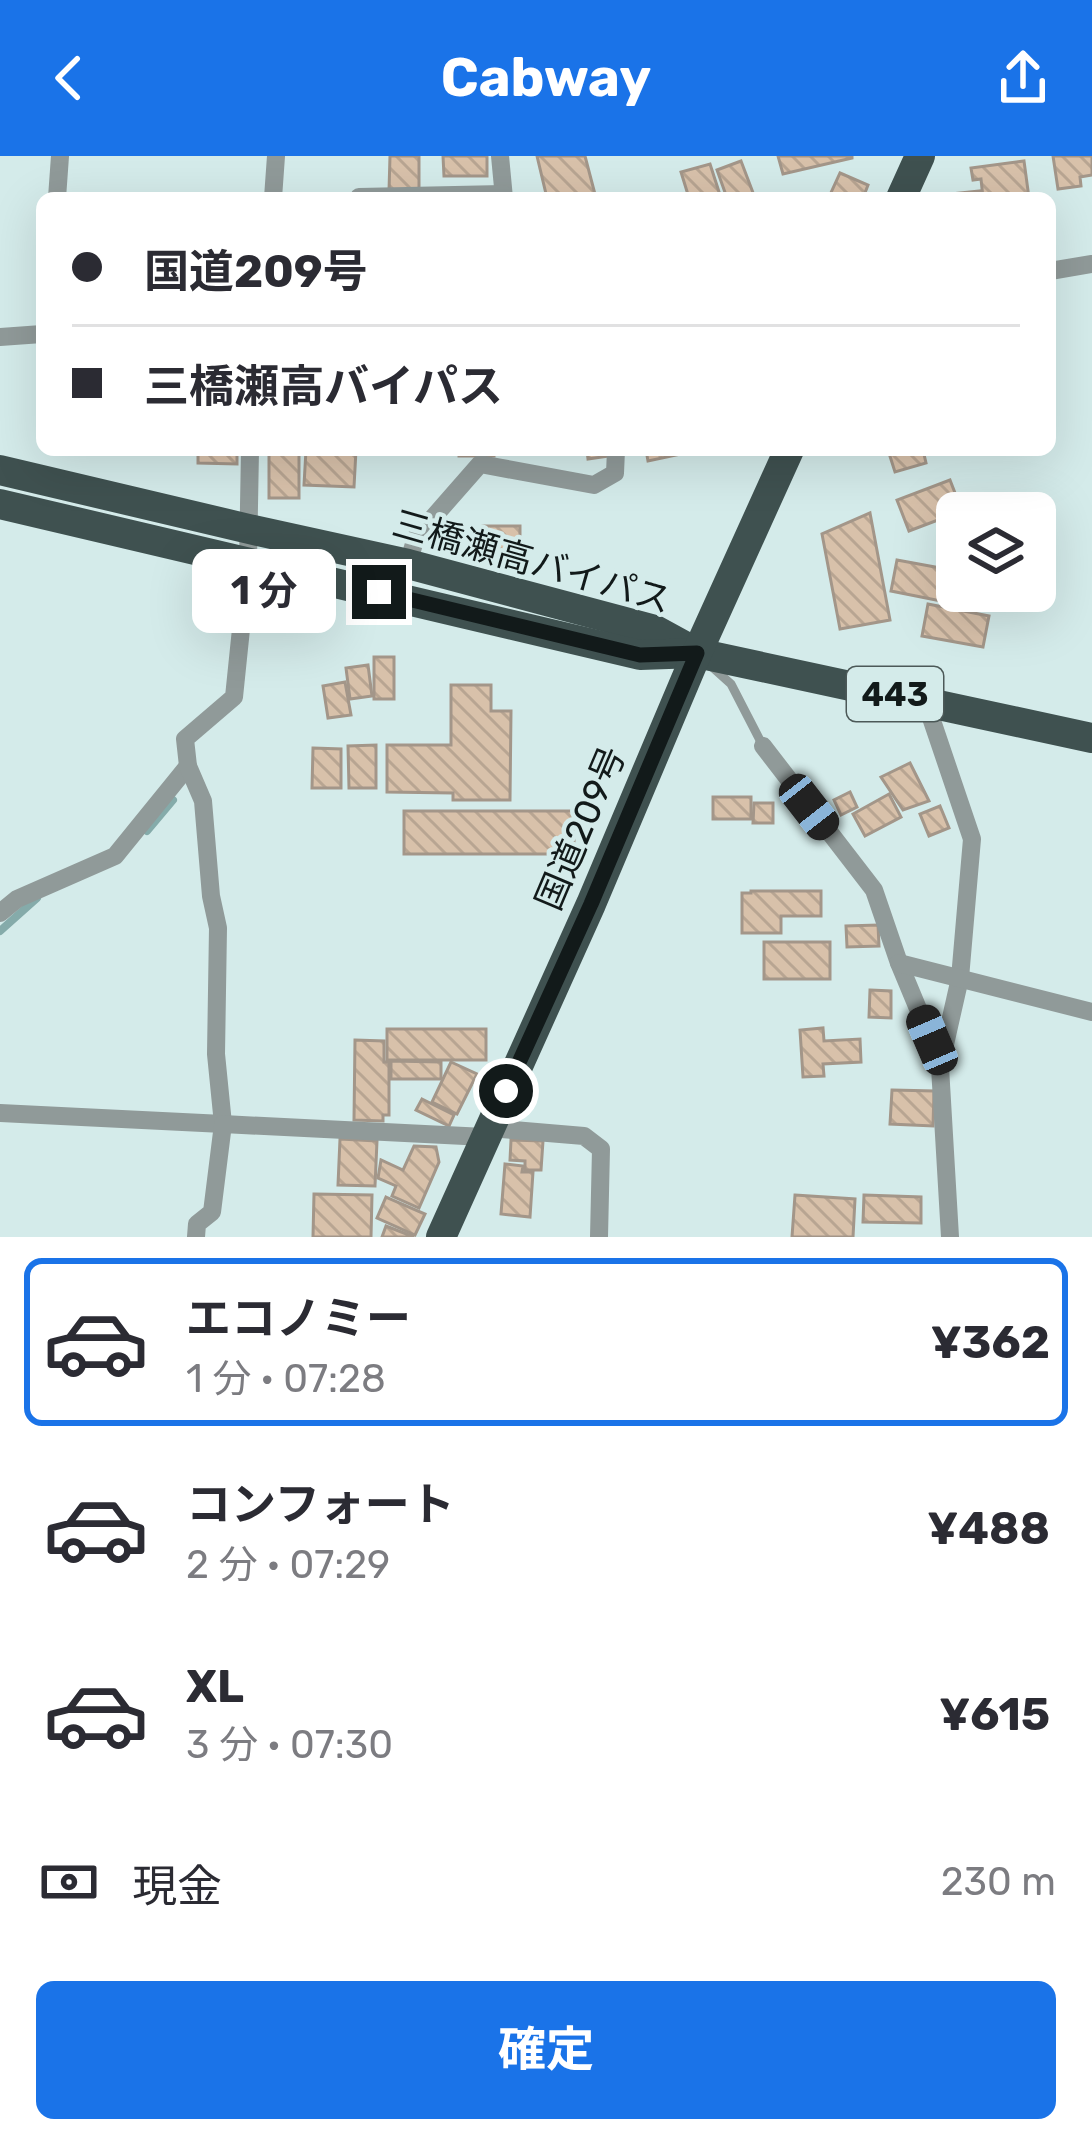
<!DOCTYPE html>
<html lang="ja">
<meta charset="utf-8">
<style>
:root{--surface:#fff;--page:#f2f2f3;--text:#2b2b33;--muted:#7c7c81;--line:#e1e1e2;--accent:#1a73e8}
body{margin:0;font-family:Rubik,"Noto Sans JP",sans-serif;background:var(--page);color:var(--text);height:100vh;display:flex;flex-direction:column;font-size:45px;white-space:nowrap}
*{box-sizing:border-box;margin:0}
p{font-size:39px;color:var(--muted)}
.icon{flex:none;width:66px;height:66px;fill:none;stroke:currentColor;stroke-width:2;stroke-linecap:round;stroke-linejoin:round}
.map{position:relative;height:1081px;overflow:hidden}
.side{display:flex;flex-direction:column;background:var(--surface);flex:1}
.side>*{flex:none}
.hud{position:absolute;left:36px;top:36px;width:1020px;height:264px;border-radius:18px;box-shadow:0 12px 48px #0002;display:grid;align-content:center;height:264px;padding:0 36px;background:var(--surface)}
.buttons{position:absolute;left:936px;top:336px;display:grid;gap:24px}
.buttons a{display:grid;place-items:center;width:120px;height:120px;border-radius:18px;background:var(--surface);box-shadow:0 12px 48px #0002;font-size:60px}
.end{position:absolute;width:54px;height:54px;margin:-27px;border:15px solid #121a1a;background:#fff;box-shadow:0 0 0 6px #fff}
.from{border-radius:50%}
.bubble{position:absolute;height:84px;border-radius:18px;background:var(--surface);box-shadow:0 12px 48px #0002;font-size:39px;font-weight:700;line-height:84px;text-align:center}
.car{position:absolute;width:36px;height:72px;margin:-36px -18px;border-radius:15px;box-shadow:0 0 9px 3px #0007;background:linear-gradient(#222 24%,#8ab4d8 0 40%,#222 0 76%,#8ab4d8 0 86%,#222 0)}
.hud b{display:flex;align-items:center;gap:42px;height:114px;font-size:45px}
.hud b+b{border-top:3px solid var(--line)}
.hud i{width:30px;height:30px;background:var(--text)}
ul{padding:21px 0 0;list-style:none}
li{display:flex;align-items:center;gap:36px;height:168px;margin:0 24px 18px;padding:0 12px;border:6px solid transparent;border-radius:18px}
li div{flex:1}
li b{display:block;font-size:45px}
li em{font-style:normal;font-weight:700}
li.selected{border-color:var(--accent)}
li>.icon{width:108px;height:108px;stroke-width:1.5}
.pay{display:flex;align-items:center;gap:30px;height:132px;padding:0 36px;font-size:45px}
.pay p{margin-inline-start:auto}
.cta{display:flex;gap:24px;margin-top:auto;padding:24px 36px}
.cta a{flex:1;height:138px;border-radius:18px;background:var(--accent);color:#fff;font-size:48px;font-weight:700;line-height:138px;text-align:center}
header{display:flex;justify-content:space-between;align-items:center;height:156px;padding:0 36px;background:var(--accent);color:#fff;font-size:54px;font-weight:700}
.map>svg:first-child{display:block}
.lines{fill:none;stroke-linecap:round;stroke-linejoin:round}
.stream{stroke:#85abaa;stroke-width:8}
.building{fill:url(#building-back-hatch);stroke:#a39689;stroke-width:3}
.service{stroke:#909a99;stroke-width:9}
.minor{stroke:#909a99;stroke-width:18}
.trunk{stroke:#3f5150;stroke-width:30}
.route{stroke:#121a1a;stroke-width:15}
.labels{text-anchor:middle;stroke-width:9;stroke-linejoin:round;paint-order:stroke}
.shield{fill:#d4ebea;stroke:#4c5958;stroke-width:3}
.shield-label{font-size:33px;font-weight:bold;fill:#121a1a}
.street-label{font-size:36px;fill:#121a1a;stroke:#d4ebea}
</style>
<header><svg class="icon" aria-label="back" viewBox="0 0 24 24"><path d="M15 5l-7 7 7 7"/></svg>Cabway<svg class="icon" aria-label="share" viewBox="0 0 24 24"><path d="M12 15V3M7 8l5-5 5 5M5 13v7h14v-7"/></svg></header>
<div class="map">
<svg width="1092" height="1081" viewBox="0 0 1092 1081">
<defs>
<pattern id="building-back-hatch" width="6" height="6" patternUnits="userSpaceOnUse" patternTransform="scale(3)"><rect width="6" height="6" fill="#d8c1aa"/><path d="M-1 5l2 2M0 0l6 6M5-1l2 2" fill="none" stroke="#b8a592"/></pattern>
</defs>
<rect width="100%" height="100%" fill="#d4ebea"/>
<g class="lines">
<g class="stream">
<path d="M 147,675 L 173,644"/>
<path d="M 0,775 L 37,742"/>
</g>
</g>
<g class="building">
<path d="M 390,0 L 419,0 L 419,35 L 389,35 Z"/>
<path d="M 443,0 L 487,0 L 487,20 L 444,20 Z"/>
<path d="M 537,0 L 585,0 L 596,42 L 547,42 Z"/>
<path d="M 778,0 L 852,0 L 852,2 L 783,18 Z"/>
<path d="M 1053,0 L 1092,0 L 1092,19 L 1080,21 L 1081,30 L 1058,33 Z"/>
<path d="M 741,5 L 755,42 L 727,42 L 717,14 Z"/>
<path d="M 1024,5 L 1029,42 L 983,42 L 981,23 L 973,24 L 971,12 Z"/>
<path d="M 710,8 L 721,42 L 689,42 L 681,16 Z"/>
<path d="M 840,17 L 868,29 L 863,42 L 829,41 Z"/>
<path d="M 980,35 L 981,42 L 951,42 L 950,38 Z"/>
<path d="M 198,294 L 237,294 L 237,308 L 198,307 Z"/>
<path d="M 306,294 L 356,294 L 354,331 L 304,329 Z"/>
<rect x="459" y="294" width="35" height="6"/>
<path d="M 587,294 L 609,294 L 609,300 L 588,303 Z"/>
<path d="M 646,294 L 685,294 L 686,297 L 648,305 Z"/>
<path d="M 888,294 L 923,294 L 926,307 L 895,316 Z"/>
<rect x="269" y="298" width="30" height="44"/>
<path d="M 950,324 L 962,355 L 909,375 L 897,344 Z"/>
<path d="M 870,357 L 890,464 L 840,473 L 822,378 Z"/>
<path d="M 483,370 L 520,370 L 520,403 L 484,403 Z"/>
<path d="M 897,404 L 957,415 L 957,435 L 964,435 L 961,449 L 891,435 Z"/>
<path d="M 928,448 L 989,460 L 983,491 L 922,480 Z"/>
<rect x="374" y="501" width="20" height="42"/>
<path d="M 368,509 L 372,540 L 350,543 L 346,512 Z"/>
<path d="M 345,526 L 351,559 L 328,562 L 323,530 Z"/>
<path d="M 451,529 L 491,529 L 491,555 L 511,555 L 510,644 L 453,644 L 453,637 L 387,636 L 387,589 L 451,589 Z"/>
<path d="M 376,589 L 376,632 L 349,632 L 348,590 Z"/>
<path d="M 313,592 L 341,593 L 341,632 L 312,632 Z"/>
<path d="M 910,607 L 929,645 L 903,654 L 881,621 Z"/>
<path d="M 850,636 L 857,651 L 841,659 L 834,644 Z"/>
<path d="M 889,638 L 901,661 L 865,680 L 853,658 Z"/>
<rect x="713" y="641" width="38" height="22"/>
<path d="M 754,647 L 773,647 L 773,667 L 753,667 Z"/>
<path d="M 940,650 L 949,672 L 929,680 L 920,658 Z"/>
<rect x="404" y="655" width="170" height="43"/>
<path d="M 751,735 L 821,735 L 821,760 L 781,760 L 781,777 L 742,777 L 742,737 L 751,737 Z"/>
<path d="M 878,769 L 879,790 L 847,791 L 846,770 Z"/>
<rect x="764" y="786" width="66" height="37"/>
<path d="M 870,834 L 891,835 L 891,862 L 869,861 Z"/>
<path d="M 823,872 L 824,885 L 860,883 L 861,906 L 823,908 L 824,920 L 803,921 L 800,874 Z"/>
<rect x="387" y="873" width="99" height="31"/>
<path d="M 355,884 L 384,885 L 384,906 L 389,906 L 389,959 L 383,959 L 383,965 L 354,964 Z"/>
<path d="M 391,905 L 441,906 L 441,923 L 391,923 Z"/>
<path d="M 451,906 L 477,918 L 457,958 L 432,946 Z"/>
<path d="M 892,934 L 934,935 L 933,970 L 890,968 Z"/>
<path d="M 422,943 L 454,959 L 449,970 L 416,954 Z"/>
<path d="M 340,983 L 377,985 L 375,1030 L 338,1029 Z"/>
<path d="M 511,984 L 543,985 L 541,1014 L 525,1014 L 525,1005 L 510,1004 Z"/>
<path d="M 414,990 L 436,991 L 439,1006 L 419,1052 L 392,1040 L 396,1030 L 378,1022 L 381,1004 L 403,1014 Z"/>
<path d="M 505,1008 L 523,1010 L 522,1016 L 533,1016 L 530,1061 L 501,1058 Z"/>
<path d="M 314,1038 L 372,1039 L 371,1081 L 313,1081 Z"/>
<path d="M 795,1039 L 855,1043 L 853,1081 L 792,1081 Z"/>
<path d="M 864,1039 L 921,1041 L 921,1067 L 863,1066 Z"/>
<path d="M 386,1041 L 425,1058 L 415,1079 L 377,1062 Z"/>
<path d="M 386,1070 L 414,1081 L 382,1081 Z"/>
</g>
<g class="lines">
<path class="service" d="M 711,510 L 731,528 L 763,590"/>
<g class="minor">
<path d="M 500,0 L 504,42"/>
<path d="M 359,41 L 503,38"/>
<path d="M 57,42 L 60,0"/>
<path d="M 273,42 L 276,0"/>
<path d="M 1050,115 L 1092,108"/>
<path d="M 0,181 L 42,178"/>
<path d="M 408,408 L 416,381 L 480,308 L 594,329 L 615,317 L 616,294"/>
<path d="M 925,544 L 972,683 L 960,822 L 941,906"/>
<path d="M 763,590 L 874,734 L 899,807 L 931,884 L 940,911 L 950,1081"/>
<path d="M 0,757 L 17,743 L 115,700 L 188,610"/>
<path d="M 899,807 L 1092,856"/>
<path d="M 0,957 L 223,968 L 216,898 L 218,772 L 211,740 L 203,645 L 188,610 L 185,583 L 234,541 L 248,405 L 250,294"/>
<path d="M 489,972 L 584,980 L 601,993 L 599,1081"/>
<path d="M 196,1081 L 197,1068 L 212,1056 L 223,968 L 485,981"/>
</g>
<g class="trunk">
<path d="M 901,42 L 920,0"/>
<path d="M 0,314 L 249,373 L 408,408 L 655,474 L 697,497"/>
<path d="M 0,348 L 640,499 L 697,497 L 1092,582"/>
<path d="M 441,1081 L 591,748 L 697,497 L 789,294"/>
</g>
</g>
<g class="lines">
<path class="route" d="M 379,436 L 640,499 L 697,497 L 591,748 L 506,935"/>
</g>
<g class="labels">
<rect class="shield" x="847" y="511" width="96" height="54" rx="9"/>
<g class="shield-label">
<text x="895" y="550">443</text>
</g>
<g class="street-label">
<text transform="translate(532 405) rotate(16)" y="13">三橋瀬高バイパス</text>
<text transform="translate(580 672) rotate(-67)" y="13">国道209号</text>
</g>
</g>
</svg>
<div class="buttons">
<a><svg class="icon" aria-label="layers" viewBox="0 0 24 24"><path d="M12 4l9 5-9 5-9-5zM3 14l9 5 9-5"/></svg></a>
</div>
<i class="end from" style="left:506px;top:935px"></i>
<i class="end" style="left:379px;top:436px"></i>
<div class="bubble" style="left:192px;top:393px;width:144px">1 分</div>
<i class="car" style="left:809px;top:651px;rotate:142deg"></i>
<i class="car" style="left:932px;top:884px;rotate:337deg"></i>
<div class="hud">
<b><i class="from"></i>国道209号</b>
<b><i></i>三橋瀬高バイパス</b>
</div>
</div>
<section class="side">
<ul>
<li class="selected"><svg class="icon" aria-label="car" viewBox="0 0 24 24"><path d="M5 17H2v-5l4-1 3-4h7l3 4 3 1v5h-3M9 17h6M6 11h13"/><circle cx="7" cy="17" r="2"/><circle cx="17" cy="17" r="2"/></svg><div><b>エコノミー</b><p>1 分 · 07:28</p></div><em>¥362</em></li>
<li><svg class="icon" aria-label="car" viewBox="0 0 24 24"><path d="M5 17H2v-5l4-1 3-4h7l3 4 3 1v5h-3M9 17h6M6 11h13"/><circle cx="7" cy="17" r="2"/><circle cx="17" cy="17" r="2"/></svg><div><b>コンフォート</b><p>2 分 · 07:29</p></div><em>¥488</em></li>
<li><svg class="icon" aria-label="car" viewBox="0 0 24 24"><path d="M5 17H2v-5l4-1 3-4h7l3 4 3 1v5h-3M9 17h6M6 11h13"/><circle cx="7" cy="17" r="2"/><circle cx="17" cy="17" r="2"/></svg><div><b>XL</b><p>3 分 · 07:30</p></div><em>¥615</em></li>
</ul>
<div class="pay"><svg class="icon" aria-label="cash" viewBox="0 0 24 24"><path d="M3 7h18v10H3z"/><circle cx="12" cy="12" r="2"/></svg>現金<p>230 m</p></div>
<div class="cta"><a>確定</a></div>
</section>
